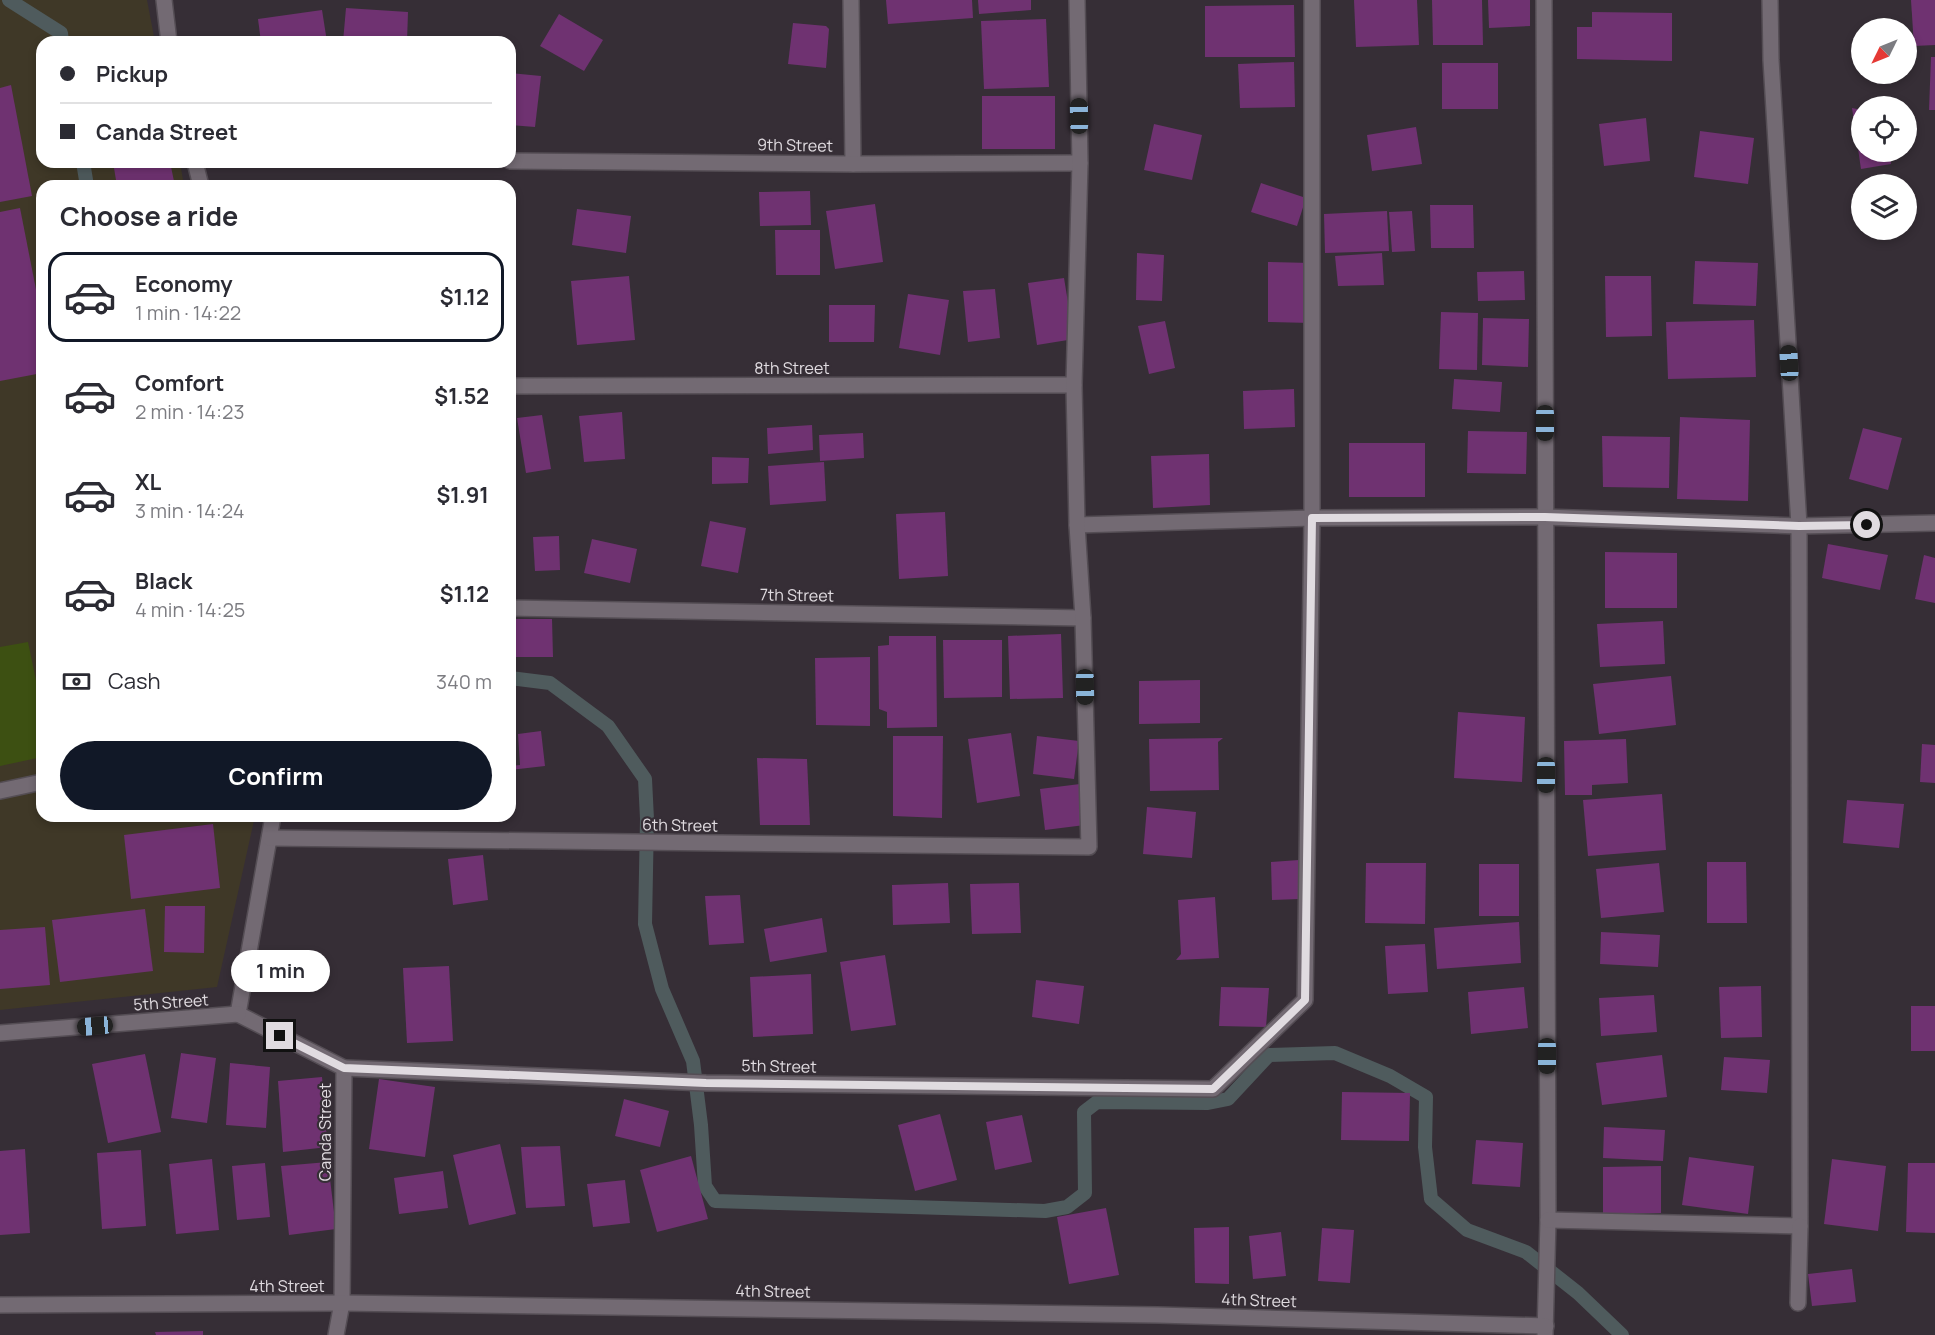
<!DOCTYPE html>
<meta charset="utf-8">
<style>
:root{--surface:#fff;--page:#f2f2f3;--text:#2b2b33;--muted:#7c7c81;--line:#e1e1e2;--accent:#111827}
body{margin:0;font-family:Manrope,sans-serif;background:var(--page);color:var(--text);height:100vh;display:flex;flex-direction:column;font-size:22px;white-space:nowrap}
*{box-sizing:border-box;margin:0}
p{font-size:20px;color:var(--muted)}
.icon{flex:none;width:33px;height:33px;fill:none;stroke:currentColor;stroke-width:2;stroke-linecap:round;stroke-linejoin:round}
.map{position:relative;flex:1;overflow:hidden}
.panel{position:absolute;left:36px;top:180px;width:480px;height:642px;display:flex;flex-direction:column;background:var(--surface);border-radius:18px;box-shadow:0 3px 9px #0003}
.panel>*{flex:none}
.hud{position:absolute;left:36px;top:36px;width:480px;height:132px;border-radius:18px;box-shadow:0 3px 9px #0003;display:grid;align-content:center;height:132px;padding:0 24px;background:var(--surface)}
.needle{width:39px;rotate:227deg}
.tools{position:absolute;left:1851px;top:18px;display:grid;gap:12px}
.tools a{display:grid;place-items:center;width:66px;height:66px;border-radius:50%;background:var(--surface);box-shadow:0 3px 9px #0003;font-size:30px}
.end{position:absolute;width:27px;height:27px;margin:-14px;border:8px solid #e0dbe0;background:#111;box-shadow:0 0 0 3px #111}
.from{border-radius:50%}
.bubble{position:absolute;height:42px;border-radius:21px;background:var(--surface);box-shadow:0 3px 9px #0003;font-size:20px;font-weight:700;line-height:42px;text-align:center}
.car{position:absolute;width:18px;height:36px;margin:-18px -9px;border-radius:8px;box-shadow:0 0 4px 2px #0007;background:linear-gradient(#222 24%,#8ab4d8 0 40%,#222 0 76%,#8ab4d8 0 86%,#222 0)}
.hud b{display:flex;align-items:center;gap:21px;height:57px;font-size:22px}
.hud b+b{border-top:2px solid var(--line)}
.hud i{width:15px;height:15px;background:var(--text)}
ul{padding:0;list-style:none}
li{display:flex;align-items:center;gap:18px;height:90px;margin:0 12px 9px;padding:0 12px;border:3px solid transparent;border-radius:18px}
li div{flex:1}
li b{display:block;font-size:22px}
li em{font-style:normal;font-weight:700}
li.active{border-color:var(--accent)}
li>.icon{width:54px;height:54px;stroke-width:1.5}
h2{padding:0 24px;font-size:27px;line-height:72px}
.pay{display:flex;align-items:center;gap:15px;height:66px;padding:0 24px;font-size:22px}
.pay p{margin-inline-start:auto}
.cta{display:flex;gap:12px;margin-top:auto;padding:12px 24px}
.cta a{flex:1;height:69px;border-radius:36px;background:var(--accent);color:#fff;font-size:24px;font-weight:700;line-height:69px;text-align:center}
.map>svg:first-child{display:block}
.education{fill:#3f3827}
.green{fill:#3d5012}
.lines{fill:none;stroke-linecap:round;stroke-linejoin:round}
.stream{stroke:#4f5b5d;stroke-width:14}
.building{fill:#6f3271}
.minor-casing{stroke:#544d54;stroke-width:18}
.minor{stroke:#736a73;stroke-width:15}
.route{stroke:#e0dbe0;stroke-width:8}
.labels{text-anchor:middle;stroke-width:4.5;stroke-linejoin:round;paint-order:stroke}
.street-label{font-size:16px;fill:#e0dbe0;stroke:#362e36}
</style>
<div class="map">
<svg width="1935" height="1335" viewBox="0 0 1935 1335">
<rect width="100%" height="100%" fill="#362e36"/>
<path class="education" d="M 0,0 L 147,0 L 155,42 L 42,42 L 42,162 L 180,162 L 184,186 L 42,186 L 42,816 L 255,816 L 217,987 L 0,1010 Z"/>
<path class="green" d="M 28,642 L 42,709 L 42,757 L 0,766 L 0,647 Z"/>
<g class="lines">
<g class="stream">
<path d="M 9,0 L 61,33 L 62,42"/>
<path d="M 83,162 L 87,186"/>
<path d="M 510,678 L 550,683 L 608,726 L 645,779 L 647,819 L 645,924 L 662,989 L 693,1061 L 701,1125 L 705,1186 L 715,1201 L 1045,1211 L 1067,1207 L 1085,1193 L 1084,1112 L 1097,1102 L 1208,1103 L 1228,1099 L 1269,1055 L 1335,1053 L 1390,1076 L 1426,1097 L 1425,1147 L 1431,1199 L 1467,1230 L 1526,1252 L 1578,1293 L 1622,1335"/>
</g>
</g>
<g class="building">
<path d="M 886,0 L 972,0 L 973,18 L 888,24 Z"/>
<path d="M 978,0 L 1031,0 L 1031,10 L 979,14 Z"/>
<path d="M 1354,0 L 1417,0 L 1419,45 L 1356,47 Z"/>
<path d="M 1432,0 L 1482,0 L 1483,45 L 1433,45 Z"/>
<path d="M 1488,0 L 1530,0 L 1530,26 L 1489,28 Z"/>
<path d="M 1911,0 L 1935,0 L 1935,45 L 1914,46 Z"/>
<path d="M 1294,5 L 1295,57 L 1205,57 L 1205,6 Z"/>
<path d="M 346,8 L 408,12 L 407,42 L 343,42 Z"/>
<path d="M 322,10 L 327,42 L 261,42 L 258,19 Z"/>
<path d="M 1592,12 L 1672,13 L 1672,61 L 1577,59 L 1577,27 L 1592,27 Z"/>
<path d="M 559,14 L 603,40 L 584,71 L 540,46 Z"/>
<path d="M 1046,19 L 1049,87 L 984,89 L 981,21 Z"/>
<path d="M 793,23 L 826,26 L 829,29 L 826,68 L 788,64 Z"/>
<path d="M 1931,57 L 1935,57 L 1935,110 L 1929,110 Z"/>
<path d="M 1294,62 L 1295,107 L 1240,108 L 1238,64 Z"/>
<rect x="1442" y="63" width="56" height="46"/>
<path d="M 510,73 L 541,76 L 535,127 L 510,125 Z"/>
<path d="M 11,85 L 32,196 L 0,202 L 0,88 Z"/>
<rect x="982" y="96" width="73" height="53"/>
<path d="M 1852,108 L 1862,110 L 1862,152 L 1889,152 L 1891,164 L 1861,169 Z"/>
<path d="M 1646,118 L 1650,161 L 1604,166 L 1599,124 Z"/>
<path d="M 1154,124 L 1202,135 L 1192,180 L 1144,170 Z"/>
<path d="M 1416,127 L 1422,164 L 1372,171 L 1367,135 Z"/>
<path d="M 1700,131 L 1754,138 L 1748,184 L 1694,177 Z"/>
<path d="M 113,162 L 170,162 L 175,186 L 117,186 Z"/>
<path d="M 1261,183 L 1306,198 L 1297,226 L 1251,212 Z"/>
<path d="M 810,191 L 811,225 L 760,226 L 759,192 Z"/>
<path d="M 875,204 L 883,262 L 835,269 L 826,211 Z"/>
<path d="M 1430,205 L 1473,205 L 1474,248 L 1431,248 Z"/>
<path d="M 20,208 L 42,320 L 42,373 L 0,381 L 0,212 Z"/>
<path d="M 577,209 L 631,216 L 626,253 L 572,245 Z"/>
<path d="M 1387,211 L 1389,251 L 1325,253 L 1324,214 Z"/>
<path d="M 1412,211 L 1415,251 L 1392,252 L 1389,212 Z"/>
<path d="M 775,230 L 820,230 L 820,275 L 776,275 Z"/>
<path d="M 1137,253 L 1164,255 L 1162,301 L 1136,300 Z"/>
<path d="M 1382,253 L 1384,285 L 1338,286 L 1335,256 Z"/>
<path d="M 1695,261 L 1758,263 L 1756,306 L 1693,304 Z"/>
<path d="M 1268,262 L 1311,263 L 1311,323 L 1268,322 Z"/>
<path d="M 1524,271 L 1525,300 L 1478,301 L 1477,272 Z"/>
<path d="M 629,276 L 635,340 L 577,345 L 571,281 Z"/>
<path d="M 1605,276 L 1651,276 L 1652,336 L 1606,337 Z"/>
<path d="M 1064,278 L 1074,339 L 1037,345 L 1028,283 Z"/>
<path d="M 995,289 L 1000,338 L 968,342 L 963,291 Z"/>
<path d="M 908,294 L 949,300 L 940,355 L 899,348 Z"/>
<path d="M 829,305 L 875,305 L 874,342 L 829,342 Z"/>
<path d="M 1441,312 L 1478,313 L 1477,370 L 1439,369 Z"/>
<path d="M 1483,318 L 1529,319 L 1528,367 L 1482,365 Z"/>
<path d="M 1754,320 L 1756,377 L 1668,379 L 1666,322 Z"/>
<path d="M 1165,321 L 1175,368 L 1149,374 L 1138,326 Z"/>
<path d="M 1454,379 L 1502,382 L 1500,412 L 1452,409 Z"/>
<path d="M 1294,389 L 1295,427 L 1244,429 L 1243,391 Z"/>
<path d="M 622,412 L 625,459 L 584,462 L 579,416 Z"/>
<path d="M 542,415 L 551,469 L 526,473 L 517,418 Z"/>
<path d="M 1680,417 L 1750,420 L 1748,501 L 1677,499 Z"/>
<path d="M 812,425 L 813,450 L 768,454 L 767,428 Z"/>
<path d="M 1863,428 L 1902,438 L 1888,490 L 1849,479 Z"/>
<path d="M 1468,431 L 1527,432 L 1526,474 L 1467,473 Z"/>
<path d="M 863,433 L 864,458 L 820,461 L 819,435 Z"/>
<path d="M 1602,436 L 1670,437 L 1669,488 L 1603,487 Z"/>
<rect x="1349" y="443" width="76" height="54"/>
<path d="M 1209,454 L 1210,505 L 1153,508 L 1151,456 Z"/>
<path d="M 712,457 L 749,458 L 748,483 L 712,484 Z"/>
<path d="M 824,462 L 826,501 L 770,505 L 768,466 Z"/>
<path d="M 945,512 L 948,576 L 899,579 L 896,514 Z"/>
<path d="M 710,521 L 746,528 L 738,573 L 701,566 Z"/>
<path d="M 559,536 L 560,570 L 535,571 L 533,537 Z"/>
<path d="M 592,539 L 637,549 L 630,583 L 584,573 Z"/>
<path d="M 1828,544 L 1888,555 L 1880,590 L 1822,578 Z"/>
<path d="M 1605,552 L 1677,553 L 1677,608 L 1605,608 Z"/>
<path d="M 1924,555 L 1935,558 L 1935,603 L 1915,599 Z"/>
<path d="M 510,619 L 552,619 L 553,657 L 510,657 Z"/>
<path d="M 1663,621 L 1665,664 L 1600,667 L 1597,624 Z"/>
<path d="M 1061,634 L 1063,698 L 1010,699 L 1008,636 Z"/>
<path d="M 889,636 L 936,636 L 937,727 L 887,728 L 887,712 L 879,709 L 878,646 L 889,645 Z"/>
<path d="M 943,640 L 1002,640 L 1002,697 L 944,698 Z"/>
<path d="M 870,657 L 870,726 L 816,725 L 815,658 Z"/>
<path d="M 1671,676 L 1676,725 L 1599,734 L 1593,684 Z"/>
<path d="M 1200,680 L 1200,723 L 1139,724 L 1139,681 Z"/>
<path d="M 1458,712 L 1525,717 L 1522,782 L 1454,778 Z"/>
<path d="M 541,731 L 545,766 L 510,770 L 510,766 L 520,765 L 518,734 Z"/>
<path d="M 1011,733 L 1020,796 L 977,803 L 968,739 Z"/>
<path d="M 893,736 L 943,736 L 942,818 L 893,816 Z"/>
<path d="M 1037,736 L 1079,741 L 1074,779 L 1033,774 Z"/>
<path d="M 1223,738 L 1218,742 L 1219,790 L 1150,791 L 1149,739 Z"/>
<path d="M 1626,739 L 1628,783 L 1592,785 L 1592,795 L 1565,795 L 1564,741 Z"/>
<path d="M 1922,744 L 1935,745 L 1935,783 L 1920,782 Z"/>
<path d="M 757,758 L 807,759 L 810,825 L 760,825 Z"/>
<path d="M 1080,784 L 1085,825 L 1045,830 L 1040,789 Z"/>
<path d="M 1662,794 L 1666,850 L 1588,856 L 1583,800 Z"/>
<path d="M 1847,800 L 1904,804 L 1899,848 L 1843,843 Z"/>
<path d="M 1147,807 L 1196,812 L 1192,858 L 1143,854 Z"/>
<path d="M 213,824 L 220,888 L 131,899 L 124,835 Z"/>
<path d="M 483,855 L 488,900 L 453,905 L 448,859 Z"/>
<path d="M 1299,860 L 1299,899 L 1272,900 L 1271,862 Z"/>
<path d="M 1707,862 L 1746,862 L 1747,923 L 1707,923 Z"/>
<path d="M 1366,863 L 1426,863 L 1425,924 L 1365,923 Z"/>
<path d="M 1659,863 L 1664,912 L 1601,918 L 1596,869 Z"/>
<rect x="1479" y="864" width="40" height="52"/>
<path d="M 948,883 L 950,923 L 893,925 L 892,885 Z"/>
<path d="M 1019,883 L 1021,933 L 972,934 L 970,884 Z"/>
<path d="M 740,895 L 744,943 L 709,945 L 705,896 Z"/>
<path d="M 1215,897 L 1219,958 L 1176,960 L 1181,954 L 1178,900 Z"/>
<path d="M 165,906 L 205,906 L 204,953 L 164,952 Z"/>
<path d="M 145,909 L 153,971 L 60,982 L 52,920 Z"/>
<path d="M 822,918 L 827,952 L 770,962 L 764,929 Z"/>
<path d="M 1519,922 L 1521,963 L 1437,969 L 1434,928 Z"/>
<path d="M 45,927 L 50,985 L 0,989 L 0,930 Z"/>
<path d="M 1601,932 L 1660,935 L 1658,967 L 1600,964 Z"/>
<path d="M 1425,944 L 1428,992 L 1388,994 L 1385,946 Z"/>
<path d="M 885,955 L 896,1025 L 851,1031 L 840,962 Z"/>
<path d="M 449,966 L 453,1041 L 407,1043 L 403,968 Z"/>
<path d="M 811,974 L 813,1034 L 753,1037 L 750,977 Z"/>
<path d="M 1036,980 L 1084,986 L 1079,1024 L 1032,1017 Z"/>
<path d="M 1761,986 L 1762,1037 L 1721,1038 L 1719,987 Z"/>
<path d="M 1221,987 L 1269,988 L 1266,1027 L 1219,1026 Z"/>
<path d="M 1524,987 L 1528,1028 L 1471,1034 L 1468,992 Z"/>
<path d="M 1654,995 L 1657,1032 L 1601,1036 L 1599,998 Z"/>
<rect x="1911" y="1006" width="24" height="45"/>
<path d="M 181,1053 L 216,1058 L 207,1123 L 171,1118 Z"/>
<path d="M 145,1054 L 161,1132 L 108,1143 L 92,1064 Z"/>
<path d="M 1662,1055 L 1667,1097 L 1602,1105 L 1596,1063 Z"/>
<path d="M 1724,1057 L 1770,1060 L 1767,1093 L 1721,1090 Z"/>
<path d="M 230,1063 L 270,1067 L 266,1128 L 226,1125 Z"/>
<path d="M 322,1077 L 328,1147 L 283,1152 L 278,1081 Z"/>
<path d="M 379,1079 L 435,1087 L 425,1157 L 369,1149 Z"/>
<path d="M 1342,1092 L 1410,1093 L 1409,1141 L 1341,1140 Z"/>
<path d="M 624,1099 L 669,1111 L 660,1147 L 615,1136 Z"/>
<path d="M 940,1114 L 957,1180 L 915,1191 L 898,1125 Z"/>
<path d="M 1022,1115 L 1032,1162 L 995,1170 L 986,1122 Z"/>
<path d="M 1604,1127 L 1665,1130 L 1663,1161 L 1603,1158 Z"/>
<path d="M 1476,1140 L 1523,1143 L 1520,1187 L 1472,1184 Z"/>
<path d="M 500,1144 L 516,1214 L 469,1225 L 453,1155 Z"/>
<path d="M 560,1146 L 565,1206 L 526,1208 L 521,1147 Z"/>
<path d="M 25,1149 L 30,1233 L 0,1235 L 0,1151 Z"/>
<path d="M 141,1150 L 146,1226 L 102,1229 L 97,1153 Z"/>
<path d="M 691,1156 L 708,1219 L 657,1232 L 640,1170 Z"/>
<path d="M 1689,1157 L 1754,1166 L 1748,1214 L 1682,1205 Z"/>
<path d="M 212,1159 L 219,1230 L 176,1234 L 169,1164 Z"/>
<path d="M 1832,1159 L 1886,1166 L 1878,1231 L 1824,1224 Z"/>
<path d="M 328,1162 L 336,1229 L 289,1235 L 281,1166 Z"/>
<path d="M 265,1163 L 270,1217 L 237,1220 L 232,1166 Z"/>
<path d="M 1908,1163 L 1935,1163 L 1935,1233 L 1906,1232 Z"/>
<path d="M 1661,1166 L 1661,1213 L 1603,1214 L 1603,1167 Z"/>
<path d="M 443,1171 L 448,1208 L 399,1214 L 394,1178 Z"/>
<path d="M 625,1180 L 630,1223 L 593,1227 L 587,1184 Z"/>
<path d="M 1106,1208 L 1119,1275 L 1069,1284 L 1057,1217 Z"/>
<path d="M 1229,1227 L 1229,1284 L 1195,1283 L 1194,1228 Z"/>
<path d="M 1322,1228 L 1354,1230 L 1350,1283 L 1318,1281 Z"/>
<path d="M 1281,1232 L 1286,1276 L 1253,1279 L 1249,1236 Z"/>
<path d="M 1852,1269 L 1856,1302 L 1812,1306 L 1808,1274 Z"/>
<path d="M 203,1331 L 203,1335 L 156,1335 L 155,1332 Z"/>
</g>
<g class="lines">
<g class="minor-casing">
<g id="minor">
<path d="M 164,0 L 169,42"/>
<path d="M 851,0 L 853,164"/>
<path d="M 1544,0 L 1548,1220 L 1545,1335"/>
<path d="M 510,161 L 853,164 L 1080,163"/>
<path d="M 195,162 L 201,186"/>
<path d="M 510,386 L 1074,385"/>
<path d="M 1077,525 L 1312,518 L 1545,517 L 1799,526 L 1935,523"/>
<path d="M 510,608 L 1083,618"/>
<path d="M 0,791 L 42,782"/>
<path d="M 273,816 L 238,1014 L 344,1068 L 342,1303 L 336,1335"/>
<path d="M 270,838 L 1089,847 L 1083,618 L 1077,525 L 1074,385 L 1080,163 L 1077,0"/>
<path d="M 0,1033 L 238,1014"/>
<path d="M 344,1068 L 706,1083 L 1213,1089 L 1305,1000 L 1312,518 L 1312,0"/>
<path d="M 1548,1220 L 1800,1226 L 1799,526 L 1771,60 L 1770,0"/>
<path d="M 1798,1303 L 1800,1226"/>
<path d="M 0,1305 L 342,1303 L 1158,1315 L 1546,1326"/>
</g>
</g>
<use href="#minor" class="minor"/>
</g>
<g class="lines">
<path class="route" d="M 280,1036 L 344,1068 L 706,1083 L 1213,1089 L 1305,1000 L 1312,518 L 1545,517 L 1799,526 L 1867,525"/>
</g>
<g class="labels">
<g class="street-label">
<text transform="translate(795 145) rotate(1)" y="6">9th Street</text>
<text x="792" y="374">8th Street</text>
<text transform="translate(797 595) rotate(1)" y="6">7th Street</text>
<text transform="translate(680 825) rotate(1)" y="6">6th Street</text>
<text transform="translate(171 1002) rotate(-4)" y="6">5th Street</text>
<text transform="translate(779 1066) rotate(1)" y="6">5th Street</text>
<text transform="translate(325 1132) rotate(-90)" y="6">Canda Street</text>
<text x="287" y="1292">4th Street</text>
<text transform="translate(773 1291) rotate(1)" y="6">4th Street</text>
<text transform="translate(1259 1300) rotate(2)" y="6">4th Street</text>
</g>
</g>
</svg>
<div class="tools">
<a><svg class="needle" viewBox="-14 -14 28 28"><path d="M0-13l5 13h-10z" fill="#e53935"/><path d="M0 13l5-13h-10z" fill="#7c7c81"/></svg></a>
<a><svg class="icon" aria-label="locate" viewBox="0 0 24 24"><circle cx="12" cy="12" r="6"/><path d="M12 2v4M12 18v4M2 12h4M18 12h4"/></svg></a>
<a><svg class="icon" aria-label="layers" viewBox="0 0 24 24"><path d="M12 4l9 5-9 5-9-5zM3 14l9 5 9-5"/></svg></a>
</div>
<i class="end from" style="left:1867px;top:525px"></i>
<i class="end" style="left:280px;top:1036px"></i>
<div class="bubble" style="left:231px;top:950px;width:99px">1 min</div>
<i class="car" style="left:1079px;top:116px;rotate:359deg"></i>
<i class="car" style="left:1789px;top:363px;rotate:357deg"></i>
<i class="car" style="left:1545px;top:423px;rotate:180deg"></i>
<i class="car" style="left:1085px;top:687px;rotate:179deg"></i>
<i class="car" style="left:1546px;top:775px;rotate:180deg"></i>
<i class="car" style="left:95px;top:1026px;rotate:265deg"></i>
<i class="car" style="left:1547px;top:1056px;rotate:180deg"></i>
<div class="hud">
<b><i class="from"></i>Pickup</b>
<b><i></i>Canda Street</b>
</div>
<section class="panel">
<h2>Choose a ride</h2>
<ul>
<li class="active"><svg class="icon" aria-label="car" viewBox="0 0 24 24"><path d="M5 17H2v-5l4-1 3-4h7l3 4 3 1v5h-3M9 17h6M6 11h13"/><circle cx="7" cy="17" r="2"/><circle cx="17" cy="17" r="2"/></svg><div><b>Economy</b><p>1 min · 14:22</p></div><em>$1.12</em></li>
<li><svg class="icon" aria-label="car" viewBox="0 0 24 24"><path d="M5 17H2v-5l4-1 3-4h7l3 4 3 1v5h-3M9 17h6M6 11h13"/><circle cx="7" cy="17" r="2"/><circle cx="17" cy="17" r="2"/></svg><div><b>Comfort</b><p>2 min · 14:23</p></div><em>$1.52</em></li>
<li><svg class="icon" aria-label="car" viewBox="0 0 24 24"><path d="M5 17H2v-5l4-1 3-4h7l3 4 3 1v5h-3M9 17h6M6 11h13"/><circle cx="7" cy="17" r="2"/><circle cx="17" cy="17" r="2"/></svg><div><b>XL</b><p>3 min · 14:24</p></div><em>$1.91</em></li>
<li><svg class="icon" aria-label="car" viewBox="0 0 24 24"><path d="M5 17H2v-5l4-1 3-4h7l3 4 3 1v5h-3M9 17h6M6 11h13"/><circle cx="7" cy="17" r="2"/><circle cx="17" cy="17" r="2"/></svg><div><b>Black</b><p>4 min · 14:25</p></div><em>$1.12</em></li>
</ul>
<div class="pay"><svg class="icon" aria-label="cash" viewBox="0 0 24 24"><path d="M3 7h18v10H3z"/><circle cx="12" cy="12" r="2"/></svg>Cash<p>340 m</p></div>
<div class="cta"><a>Confirm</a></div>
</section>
</div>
